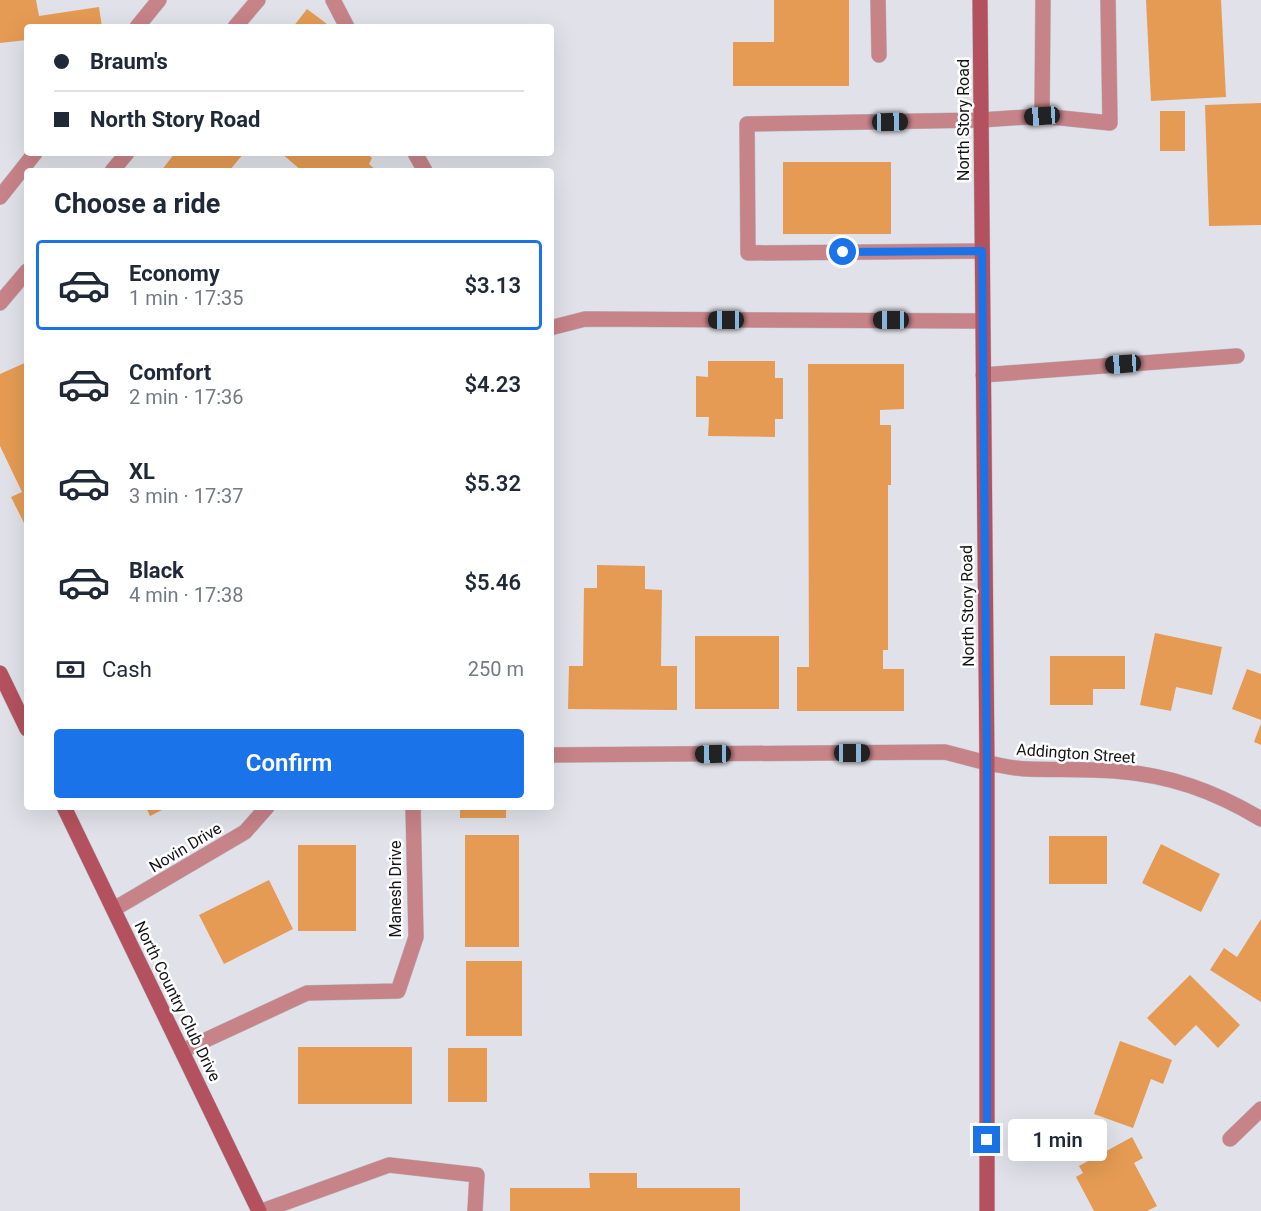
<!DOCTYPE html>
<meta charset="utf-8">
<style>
:root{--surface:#fff;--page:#f2f2f3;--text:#1f2937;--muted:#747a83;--line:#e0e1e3;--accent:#1a73e8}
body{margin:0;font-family:Roboto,sans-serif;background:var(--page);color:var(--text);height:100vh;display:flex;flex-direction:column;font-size:22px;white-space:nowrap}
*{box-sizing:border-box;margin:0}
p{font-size:20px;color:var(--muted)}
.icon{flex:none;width:33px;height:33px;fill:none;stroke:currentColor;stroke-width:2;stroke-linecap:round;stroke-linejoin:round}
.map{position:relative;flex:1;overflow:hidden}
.details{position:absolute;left:24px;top:168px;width:530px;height:642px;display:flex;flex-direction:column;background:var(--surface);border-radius:6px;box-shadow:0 6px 24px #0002}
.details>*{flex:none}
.hud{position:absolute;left:24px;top:24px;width:530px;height:132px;border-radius:6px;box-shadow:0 6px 24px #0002;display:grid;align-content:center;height:132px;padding:0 30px;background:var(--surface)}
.end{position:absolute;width:27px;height:27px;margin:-14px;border:8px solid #1a73e8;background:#fff;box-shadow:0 0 0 3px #fff}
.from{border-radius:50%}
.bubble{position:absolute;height:42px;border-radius:6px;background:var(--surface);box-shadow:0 6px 24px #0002;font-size:20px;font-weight:600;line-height:42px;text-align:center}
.car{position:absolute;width:18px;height:36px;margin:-18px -9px;border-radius:8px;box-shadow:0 0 4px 2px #0007;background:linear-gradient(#222 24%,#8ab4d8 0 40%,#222 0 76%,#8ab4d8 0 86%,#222 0)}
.hud b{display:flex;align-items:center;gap:21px;height:57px;font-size:22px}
.hud b+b{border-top:2px solid var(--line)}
.hud i{width:15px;height:15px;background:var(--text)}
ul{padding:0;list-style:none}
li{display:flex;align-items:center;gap:18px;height:90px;margin:0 12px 9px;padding:0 18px;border:3px solid transparent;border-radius:6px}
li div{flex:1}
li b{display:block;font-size:22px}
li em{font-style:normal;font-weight:600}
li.active{border-color:var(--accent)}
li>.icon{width:54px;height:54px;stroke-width:1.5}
h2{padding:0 30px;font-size:27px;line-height:72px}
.pay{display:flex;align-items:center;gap:15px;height:66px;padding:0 30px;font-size:22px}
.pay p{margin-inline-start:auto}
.action{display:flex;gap:12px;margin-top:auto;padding:12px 30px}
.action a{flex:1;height:69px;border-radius:6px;background:var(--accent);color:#fff;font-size:24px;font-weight:600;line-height:69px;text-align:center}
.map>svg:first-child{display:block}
.building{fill:#e59b53}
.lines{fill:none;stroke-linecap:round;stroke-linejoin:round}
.lane-casing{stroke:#bcbcc3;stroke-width:16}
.street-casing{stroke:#bcbcc3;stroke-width:16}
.secondary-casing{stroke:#bcbcc3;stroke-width:16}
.lane{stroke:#c68388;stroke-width:15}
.street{stroke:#c68388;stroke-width:15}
.secondary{stroke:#b3525e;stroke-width:15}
.route{stroke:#1a73e8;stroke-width:8}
.labels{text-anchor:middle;stroke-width:5;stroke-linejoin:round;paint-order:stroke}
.street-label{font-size:16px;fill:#151518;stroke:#fff}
</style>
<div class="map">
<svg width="1261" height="1211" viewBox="0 0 1261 1211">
<rect width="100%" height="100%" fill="#e1e1e9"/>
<g class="building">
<path d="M 0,0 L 36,0 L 39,16 L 99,7 L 102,27 L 27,27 L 27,40 L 0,43 Z"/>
<path d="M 774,0 L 849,0 L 849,86 L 733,86 L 733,42 L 774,42 Z"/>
<path d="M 1146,0 L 1221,0 L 1226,97 L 1151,101 Z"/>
<path d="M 307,9 L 331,27 L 293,27 Z"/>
<path d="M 1261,103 L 1261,225 L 1209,226 L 1205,105 Z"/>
<rect x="1160" y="111" width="25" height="40"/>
<path d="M 175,153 L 244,153 L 229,171 L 161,171 Z"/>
<path d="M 281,153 L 366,153 L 372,158 L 369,164 L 377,171 L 302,171 Z"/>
<rect x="783" y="162" width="108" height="72"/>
<path d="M 708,361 L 775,361 L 775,378 L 783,378 L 783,419 L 775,419 L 775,437 L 708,436 L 709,417 L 696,417 L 696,376 L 708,377 Z"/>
<path d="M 27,362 L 27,529 L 11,497 L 22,492 L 0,446 L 0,374 Z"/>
<path d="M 808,364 L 904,364 L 904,409 L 880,410 L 880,425 L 891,425 L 891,485 L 888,485 L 888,650 L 883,650 L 883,669 L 904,669 L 904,711 L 797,711 L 797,667 L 809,667 Z"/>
<path d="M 597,565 L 645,566 L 645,589 L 662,590 L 661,666 L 677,666 L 677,710 L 568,709 L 569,666 L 583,666 L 584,588 L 597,588 Z"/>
<path d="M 1155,633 L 1222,647 L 1212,695 L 1176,687 L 1171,711 L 1140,705 Z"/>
<rect x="695" y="636" width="84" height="73"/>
<path d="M 1050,656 L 1125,656 L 1125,689 L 1093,689 L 1093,705 L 1050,705 Z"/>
<path d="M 1247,669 L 1261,674 L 1261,720 L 1232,709 Z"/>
<path d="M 1261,723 L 1261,745 L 1254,742 Z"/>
<path d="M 146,807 L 168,807 L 150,816 Z"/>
<rect x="460" y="807" width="46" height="11"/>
<rect x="465" y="835" width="54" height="112"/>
<rect x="1049" y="836" width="58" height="48"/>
<path d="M 1161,844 L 1220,874 L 1201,912 L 1142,883 Z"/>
<rect x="298" y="845" width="58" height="86"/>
<path d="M 269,880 L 293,929 L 224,964 L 199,915 Z"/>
<path d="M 1261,919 L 1261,1002 L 1210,970 L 1224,948 L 1237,957 Z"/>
<rect x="466" y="961" width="56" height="75"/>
<path d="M 1190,975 L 1240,1025 L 1218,1048 L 1196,1025 L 1175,1046 L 1147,1018 Z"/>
<path d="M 1120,1041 L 1172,1060 L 1163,1084 L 1151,1079 L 1133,1128 L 1094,1114 Z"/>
<rect x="298" y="1047" width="114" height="57"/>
<rect x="448" y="1048" width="39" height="54"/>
<path d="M 1132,1137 L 1143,1158 L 1134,1163 L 1157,1206 L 1147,1211 L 1094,1211 L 1076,1177 L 1083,1173 L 1079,1166 Z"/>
<path d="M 589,1173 L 637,1173 L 637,1188 L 740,1188 L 740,1211 L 510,1211 L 510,1188 L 590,1188 Z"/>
</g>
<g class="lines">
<g class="lane-casing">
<g id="lane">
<path d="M 333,0 L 347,27"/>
<path d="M 878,0 L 879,55"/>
<path d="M 137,27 L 159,0"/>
<path d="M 235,27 L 258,0"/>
<path d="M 1042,116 L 1043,0"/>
<path d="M 415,153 L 425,171"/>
<path d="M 112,171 L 127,153"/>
<path d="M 0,197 L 35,153"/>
<path d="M 982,251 L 748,253 L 747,124 L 981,120 L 1042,116 L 1110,123 L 1108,0"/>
<path d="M 0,303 L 27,271"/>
<path d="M 550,328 L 585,319 L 982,321"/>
<path d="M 983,375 L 1237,356"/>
<path d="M 550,755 L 945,752 L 987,763"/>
<path d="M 262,1211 L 389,1165 L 477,1175 L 475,1211"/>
</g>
</g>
<g class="street-casing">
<g id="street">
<path d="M 987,763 C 1000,765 1014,769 1028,769 C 1057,770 1086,769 1115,771 C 1170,775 1214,791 1261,819"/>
<path d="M 114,909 L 245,832 L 267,807"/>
<path d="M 182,1051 L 307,993 L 398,991 L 416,937 L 413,807"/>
<path d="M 1230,1139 L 1261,1109"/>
</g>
</g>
<g class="secondary-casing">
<g id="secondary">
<path d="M 980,0 L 987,763 L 987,1211"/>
<path d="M 0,673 L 27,729"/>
<path d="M 64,807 L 259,1211"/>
</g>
</g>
<use href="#lane" class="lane"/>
<use href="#street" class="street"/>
<use href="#secondary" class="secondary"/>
</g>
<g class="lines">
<path class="route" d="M 843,252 L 982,251 L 987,763 L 987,1140"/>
</g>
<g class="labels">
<g class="street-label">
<text transform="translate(963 120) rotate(-90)" y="6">North Story Road</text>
<text transform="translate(967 606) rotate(-91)" y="6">North Story Road</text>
<text transform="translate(1076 753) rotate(4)" y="6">Addington Street</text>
<text transform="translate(185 847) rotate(-31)" y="6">Novin Drive</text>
<text transform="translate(395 889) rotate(-90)" y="6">Manesh Drive</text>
<text transform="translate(178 1001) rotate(64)" y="6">North Country Club Drive</text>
</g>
</g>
</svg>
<i class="end from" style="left:843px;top:252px"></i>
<i class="end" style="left:987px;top:1140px"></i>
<div class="bubble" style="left:1008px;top:1119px;width:99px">1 min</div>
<i class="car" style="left:1042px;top:116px;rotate:266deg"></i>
<i class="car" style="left:890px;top:122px;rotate:89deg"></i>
<i class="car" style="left:726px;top:320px;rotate:270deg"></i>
<i class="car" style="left:891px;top:320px;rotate:270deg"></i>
<i class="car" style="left:1123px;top:364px;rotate:266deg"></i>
<i class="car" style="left:852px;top:753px;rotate:90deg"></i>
<i class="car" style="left:713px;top:754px;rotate:269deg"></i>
<div class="hud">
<b><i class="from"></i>Braum's</b>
<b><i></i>North Story Road</b>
</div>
<section class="details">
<h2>Choose a ride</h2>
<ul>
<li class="active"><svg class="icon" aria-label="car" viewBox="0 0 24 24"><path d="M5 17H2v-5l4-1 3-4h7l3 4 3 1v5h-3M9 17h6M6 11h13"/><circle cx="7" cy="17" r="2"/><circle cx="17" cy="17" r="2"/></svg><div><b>Economy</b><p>1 min · 17:35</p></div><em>$3.13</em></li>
<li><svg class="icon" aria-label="car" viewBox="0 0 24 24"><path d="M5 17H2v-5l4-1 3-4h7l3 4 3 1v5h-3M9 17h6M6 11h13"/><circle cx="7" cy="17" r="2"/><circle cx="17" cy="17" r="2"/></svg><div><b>Comfort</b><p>2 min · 17:36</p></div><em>$4.23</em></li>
<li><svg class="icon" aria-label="car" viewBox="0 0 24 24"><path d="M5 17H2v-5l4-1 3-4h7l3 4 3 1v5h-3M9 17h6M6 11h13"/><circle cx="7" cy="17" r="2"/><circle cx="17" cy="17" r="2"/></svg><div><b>XL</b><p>3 min · 17:37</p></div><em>$5.32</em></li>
<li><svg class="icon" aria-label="car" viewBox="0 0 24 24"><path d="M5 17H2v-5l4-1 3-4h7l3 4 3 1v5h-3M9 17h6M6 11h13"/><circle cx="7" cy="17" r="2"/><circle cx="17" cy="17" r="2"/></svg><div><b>Black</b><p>4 min · 17:38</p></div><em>$5.46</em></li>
</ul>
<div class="pay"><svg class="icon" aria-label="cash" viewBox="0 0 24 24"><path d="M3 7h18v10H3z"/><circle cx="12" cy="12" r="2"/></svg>Cash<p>250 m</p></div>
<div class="action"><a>Confirm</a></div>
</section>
</div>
